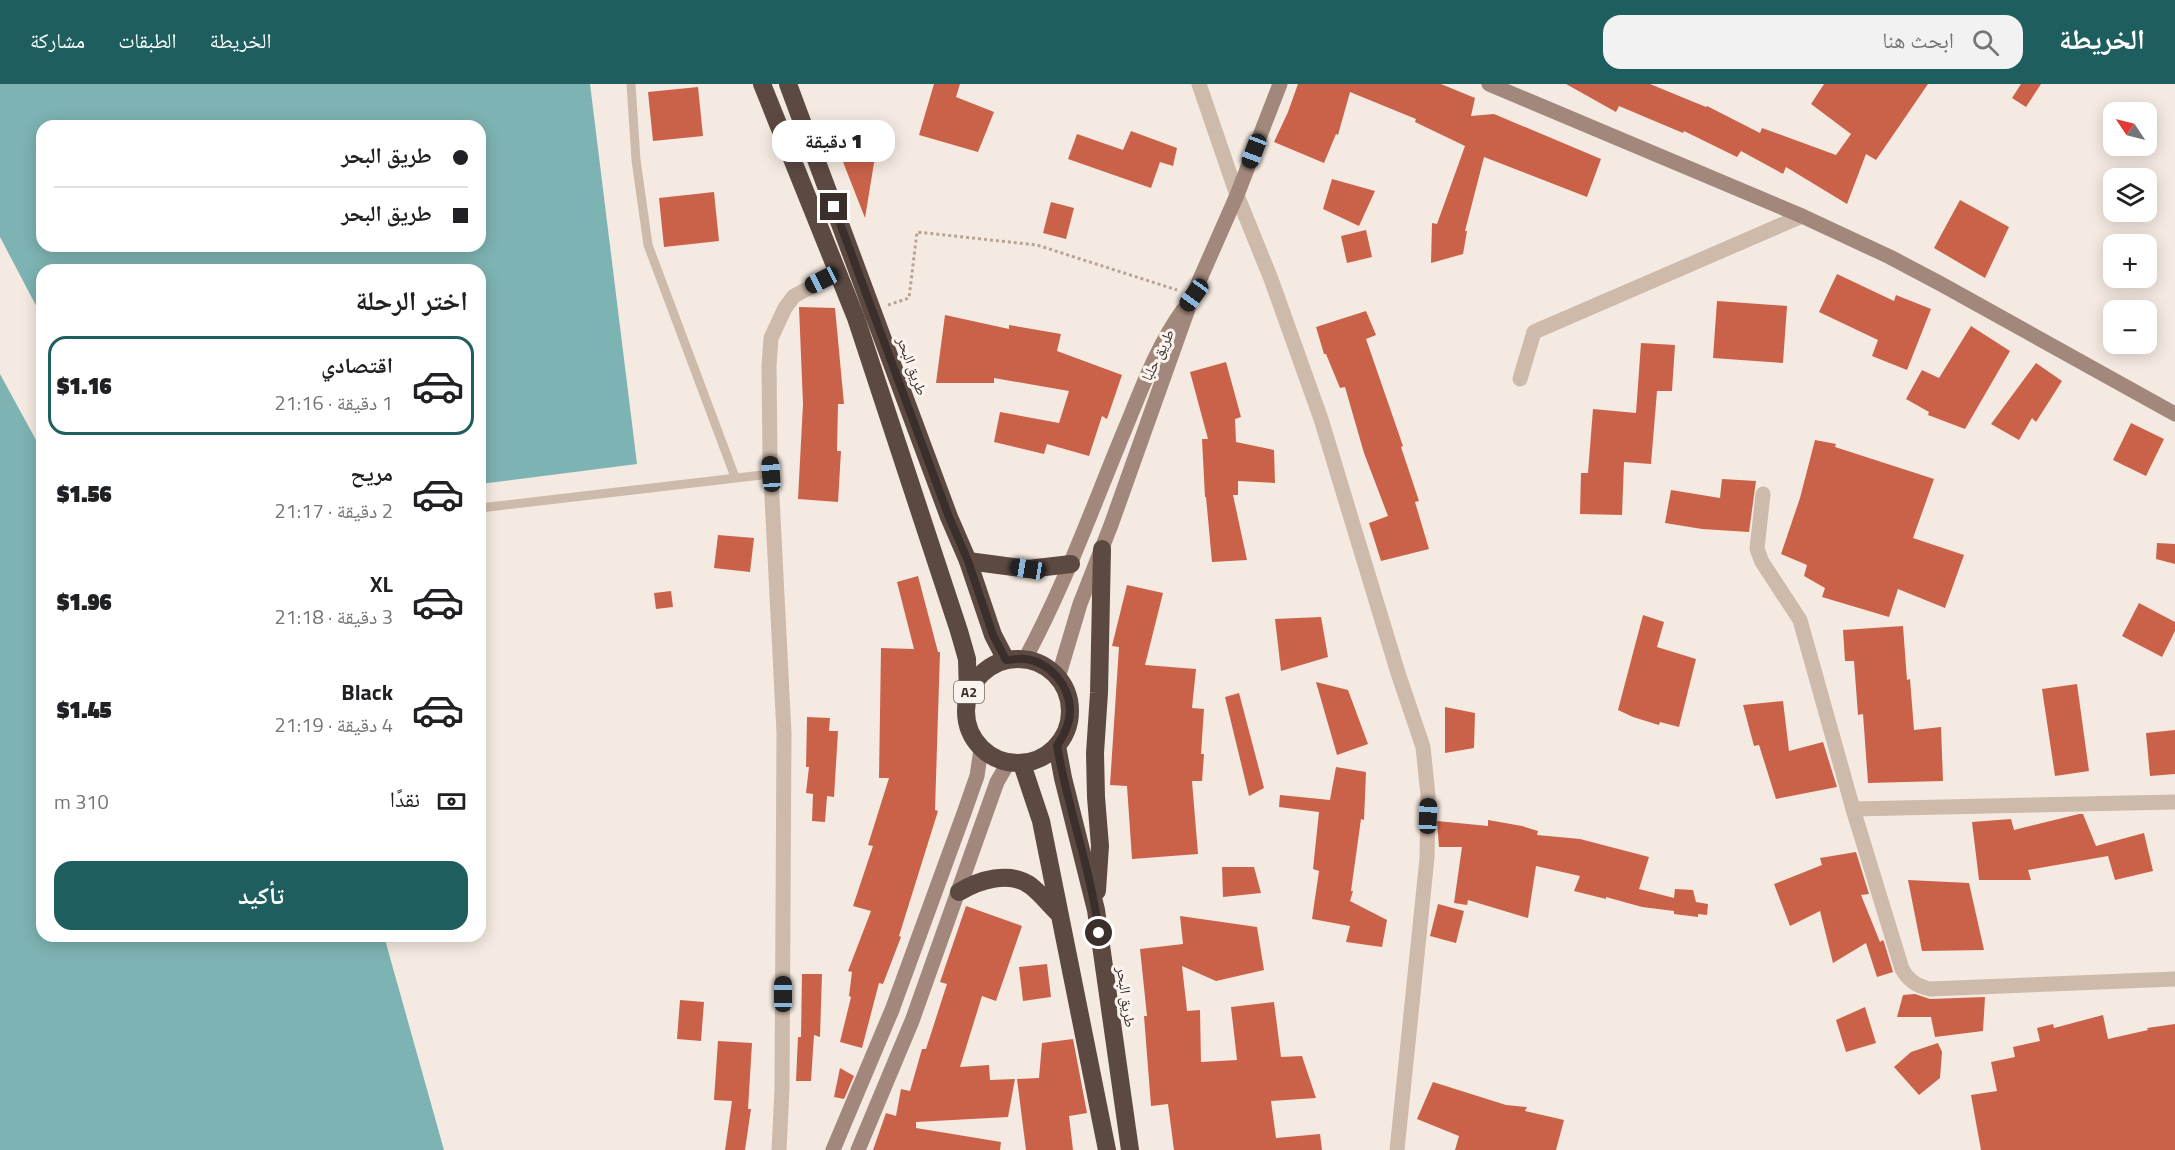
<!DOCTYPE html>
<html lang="ar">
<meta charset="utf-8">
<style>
:root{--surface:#fff;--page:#f2f2f2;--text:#202124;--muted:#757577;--line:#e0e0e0;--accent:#1e5e5f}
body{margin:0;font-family:"Titillium Web","Noto Naskh Arabic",sans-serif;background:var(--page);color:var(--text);direction:rtl;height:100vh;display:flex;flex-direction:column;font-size:22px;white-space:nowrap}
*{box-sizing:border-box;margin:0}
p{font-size:20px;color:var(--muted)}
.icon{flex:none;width:33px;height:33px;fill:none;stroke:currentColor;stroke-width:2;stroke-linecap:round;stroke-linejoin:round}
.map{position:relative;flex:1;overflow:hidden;direction:ltr}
.drawer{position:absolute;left:36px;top:180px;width:450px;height:678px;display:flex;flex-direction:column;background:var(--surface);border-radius:18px;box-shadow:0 3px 15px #0003;direction:rtl}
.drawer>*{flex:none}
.guide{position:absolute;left:36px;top:36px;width:450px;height:132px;border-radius:18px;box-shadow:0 3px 15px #0003;direction:rtl;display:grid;align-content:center;height:132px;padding:0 18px;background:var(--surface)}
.needle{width:39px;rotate:305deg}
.tools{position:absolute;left:2103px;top:18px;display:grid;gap:12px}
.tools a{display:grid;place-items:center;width:54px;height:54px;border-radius:12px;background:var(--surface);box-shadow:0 3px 15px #0003;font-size:30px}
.end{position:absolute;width:27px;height:27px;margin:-14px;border:8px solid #3b2f2b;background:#fff;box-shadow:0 0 0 3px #fff}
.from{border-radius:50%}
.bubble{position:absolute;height:42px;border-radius:18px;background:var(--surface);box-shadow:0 3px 15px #0003;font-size:20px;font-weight:800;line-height:42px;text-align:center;direction:rtl}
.car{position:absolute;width:18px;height:36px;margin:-18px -9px;border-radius:8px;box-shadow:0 0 4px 2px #0007;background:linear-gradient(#222 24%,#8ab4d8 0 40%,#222 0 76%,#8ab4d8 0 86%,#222 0)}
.guide b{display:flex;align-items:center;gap:21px;height:57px;font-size:22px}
.guide b+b{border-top:2px solid var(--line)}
.guide i{width:15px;height:15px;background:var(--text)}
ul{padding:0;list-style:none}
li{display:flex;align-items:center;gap:18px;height:99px;margin:0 12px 9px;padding:0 6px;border:3px solid transparent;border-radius:18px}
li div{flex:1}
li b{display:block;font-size:22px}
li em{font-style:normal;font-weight:800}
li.active{border-color:var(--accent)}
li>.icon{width:54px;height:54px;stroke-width:1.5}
h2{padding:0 18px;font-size:27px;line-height:72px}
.pay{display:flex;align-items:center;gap:15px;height:66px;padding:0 18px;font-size:22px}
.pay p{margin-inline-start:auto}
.button{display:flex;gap:12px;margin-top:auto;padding:12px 18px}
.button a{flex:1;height:69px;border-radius:18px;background:var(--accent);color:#fff;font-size:24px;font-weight:800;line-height:69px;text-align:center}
header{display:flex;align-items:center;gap:36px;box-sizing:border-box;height:84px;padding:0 30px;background:var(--accent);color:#fff}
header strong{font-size:28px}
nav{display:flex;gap:33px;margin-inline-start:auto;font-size:21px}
.search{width:420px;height:54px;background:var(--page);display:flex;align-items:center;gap:15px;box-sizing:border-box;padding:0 21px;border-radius:18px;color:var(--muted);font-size:22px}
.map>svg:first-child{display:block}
.water{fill:#7eb3b3;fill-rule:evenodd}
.building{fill:#ca6249}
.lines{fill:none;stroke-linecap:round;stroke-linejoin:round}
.path{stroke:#baa395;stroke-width:3;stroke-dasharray:3 3;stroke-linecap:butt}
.lane{stroke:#cebaab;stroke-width:9}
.street{stroke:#cebaab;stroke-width:15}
.secondary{stroke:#a2887c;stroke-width:15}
.highway{stroke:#5c4942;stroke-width:18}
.route{stroke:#3b2f2b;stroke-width:8}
.labels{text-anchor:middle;stroke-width:6;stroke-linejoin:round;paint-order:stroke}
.shield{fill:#fbf4ee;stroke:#756a66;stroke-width:1.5}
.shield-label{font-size:14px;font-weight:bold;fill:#3b2f2b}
.street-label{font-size:15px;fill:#3b2f2b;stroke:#fbf4ee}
</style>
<header>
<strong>الخريطة</strong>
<div class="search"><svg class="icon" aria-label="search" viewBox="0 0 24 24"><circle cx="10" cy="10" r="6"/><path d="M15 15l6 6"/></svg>ابحث هنا</div>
<nav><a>الخريطة</a><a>الطبقات</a><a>مشاركة</a></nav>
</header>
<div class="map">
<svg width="2175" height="1066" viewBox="0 0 2175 1066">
<rect width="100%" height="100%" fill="#f4eae1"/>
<g class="water">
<path d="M 0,0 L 590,0 L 637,380 L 480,400 L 480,186 L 42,186 L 42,233 L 0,153 ZM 42,42 L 480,42 L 480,162 L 42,162 Z"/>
<path d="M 0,290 L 42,367 L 42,852 L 384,852 L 444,1066 L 0,1066 Z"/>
</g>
<g class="building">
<path d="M 934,0 L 960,0 L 956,13 L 994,28 L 978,68 L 919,51 Z"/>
<path d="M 1298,0 L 1441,0 L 1475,14 L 1471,32 L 1494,30 L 1601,75 L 1587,113 L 1484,73 L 1465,147 L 1467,147 L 1463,170 L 1431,179 L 1432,139 L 1437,140 L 1465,62 L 1415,38 L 1416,35 L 1350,8 L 1338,51 L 1336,50 L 1324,79 L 1274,58 L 1288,28 Z"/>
<path d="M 1566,0 L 1650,0 L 1706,23 L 1707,22 L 1760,49 L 1762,44 L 1836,71 L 1851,50 L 1811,20 L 1824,0 L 1928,0 L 1876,76 L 1866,70 L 1847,120 L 1786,83 L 1783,90 L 1741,67 L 1737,73 L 1684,47 L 1683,49 L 1619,22 L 1616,28 Z"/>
<path d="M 2021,0 L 2041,0 L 2026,23 L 2012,14 Z"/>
<path d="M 698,3 L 703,52 L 653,57 L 648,8 Z"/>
<path d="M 827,37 L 880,42 L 865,134 Z"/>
<path d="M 1131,47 L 1177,64 L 1173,82 L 1160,78 L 1151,104 L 1068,75 L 1077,50 L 1123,66 Z"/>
<path d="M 1332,95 L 1375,107 L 1359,142 L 1323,125 Z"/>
<path d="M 714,108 L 719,157 L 664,163 L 659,114 Z"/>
<path d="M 1960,116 L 2009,143 L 1985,194 L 1934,164 Z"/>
<path d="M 1051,118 L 1074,124 L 1066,155 L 1043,149 Z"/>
<path d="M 1366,146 L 1372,173 L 1347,179 L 1341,152 Z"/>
<path d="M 1837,190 L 1894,217 L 1896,211 L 1931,225 L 1907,286 L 1872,272 L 1878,256 L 1819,228 Z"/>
<path d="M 1717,217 L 1787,222 L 1783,279 L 1713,274 Z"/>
<path d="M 799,223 L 835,224 L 844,320 L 838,320 L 837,367 L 841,367 L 838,418 L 798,415 L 803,320 Z"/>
<path d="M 1366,227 L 1376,251 L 1366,255 L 1403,362 L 1401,363 L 1419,417 L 1415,418 L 1429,465 L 1381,477 L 1369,439 L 1388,432 L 1364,369 L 1345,303 L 1340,304 L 1326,270 L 1324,270 L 1316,243 Z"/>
<path d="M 945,231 L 1009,245 L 1009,241 L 1061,250 L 1057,267 L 1122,291 L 1107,335 L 1102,332 L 1089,372 L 1047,360 L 1044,370 L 994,358 L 1000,328 L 1059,339 L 1069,307 L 994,294 L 994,299 L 936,299 Z"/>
<path d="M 1971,242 L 2010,267 L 1965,345 L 1928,331 L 1929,328 L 1906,315 L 1922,286 L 1939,294 Z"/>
<path d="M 1641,259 L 1675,261 L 1672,307 L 1657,307 L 1651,380 L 1624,378 L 1622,431 L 1580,430 L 1581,389 L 1588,389 L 1593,325 L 1636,329 Z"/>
<path d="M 1226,278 L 1241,333 L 1235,335 L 1236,358 L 1274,366 L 1275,399 L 1238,397 L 1238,411 L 1233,411 L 1247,476 L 1212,478 L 1206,413 L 1205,413 L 1202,355 L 1208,355 L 1190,288 Z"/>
<path d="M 2036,279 L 2062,297 L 2036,338 L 2032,334 L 2019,356 L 1991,340 Z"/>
<path d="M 2131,339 L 2164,355 L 2146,392 L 2113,376 Z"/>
<path d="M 1815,356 L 1836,360 L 1835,363 L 1934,395 L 1913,454 L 1964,471 L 1945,524 L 1898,505 L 1889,533 L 1822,513 L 1825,504 L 1804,492 L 1807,481 L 1781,470 L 1800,414 Z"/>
<path d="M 1722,395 L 1756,397 L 1749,448 L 1702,445 L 1665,439 L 1671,406 L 1720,414 Z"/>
<path d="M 718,451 L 754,454 L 750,488 L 714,484 Z"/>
<path d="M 2157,459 L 2175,460 L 2175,480 L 2156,475 Z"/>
<path d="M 918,492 L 938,568 L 940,568 L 935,726 L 938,727 L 899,852 L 901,853 L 883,900 L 879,899 L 862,964 L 840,958 L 851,913 L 849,912 L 852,888 L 848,887 L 871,827 L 853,822 L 873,762 L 868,761 L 889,694 L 879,694 L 881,564 L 914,565 L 897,498 Z"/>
<path d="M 1127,501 L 1163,509 L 1145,581 L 1196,585 L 1192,624 L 1204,625 L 1201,670 L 1204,670 L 1202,697 L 1192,697 L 1198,770 L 1132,775 L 1127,702 L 1110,701 L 1119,563 L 1112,562 Z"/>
<path d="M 671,507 L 673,523 L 656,525 L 654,509 Z"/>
<path d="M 2139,519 L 2175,538 L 2175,547 L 2162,573 L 2122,552 Z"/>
<path d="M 1643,531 L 1664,538 L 1657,563 L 1696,575 L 1679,643 L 1660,638 L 1659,641 L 1633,633 L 1618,626 Z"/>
<path d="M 1321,533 L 1328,573 L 1281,587 L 1275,535 Z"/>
<path d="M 1903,542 L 1907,596 L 1910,595 L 1914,646 L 1941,643 L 1943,697 L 1868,699 L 1863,630 L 1858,631 L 1854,577 L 1845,577 L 1843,546 Z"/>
<path d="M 1316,598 L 1348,606 L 1368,660 L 1337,671 Z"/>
<path d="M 2077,600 L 2089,687 L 2055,692 L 2042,605 Z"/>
<path d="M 1239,609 L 1264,704 L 1249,712 L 1225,613 Z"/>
<path d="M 1783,617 L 1789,667 L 1823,658 L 1837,703 L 1776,715 L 1759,661 L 1754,662 L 1743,621 Z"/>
<path d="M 1445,623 L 1475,629 L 1474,664 L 1445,669 Z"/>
<path d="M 807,633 L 830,634 L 829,647 L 838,647 L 834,713 L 827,712 L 825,738 L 812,737 L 813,710 L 806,709 L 809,683 L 806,683 Z"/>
<path d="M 2175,646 L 2175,690 L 2150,692 L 2146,649 Z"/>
<path d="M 1336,683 L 1366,688 L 1364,736 L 1361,735 L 1351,807 L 1353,807 L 1350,817 L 1387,836 L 1382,863 L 1346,858 L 1350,842 L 1312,835 L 1319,787 L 1313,785 L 1319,728 L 1279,723 L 1280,711 L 1330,716 Z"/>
<path d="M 2079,730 L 2083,730 L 2096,762 L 2144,749 L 2153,787 L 2115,796 L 2108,772 L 2028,786 L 2031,796 L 1979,796 L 1972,738 L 2011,735 L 2014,746 Z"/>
<path d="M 1488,736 L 1522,742 L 1538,747 L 1537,751 L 1580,755 L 1649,773 L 1639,805 L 1674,814 L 1675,805 L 1693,806 L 1696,818 L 1708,820 L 1707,831 L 1698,830 L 1698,833 L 1674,830 L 1674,827 L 1642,823 L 1606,813 L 1606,815 L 1574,807 L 1580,792 L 1536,782 L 1528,834 L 1468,816 L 1467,821 L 1454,819 L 1462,763 L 1439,763 L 1437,737 L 1488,742 Z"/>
<path d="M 1856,768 L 1869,810 L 1861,811 L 1880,858 L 1883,856 L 1884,858 L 1893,888 L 1877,893 L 1866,859 L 1833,879 L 1820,827 L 1790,842 L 1774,800 L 1822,781 L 1820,774 Z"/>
<path d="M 1222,783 L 1254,783 L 1261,809 L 1223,813 Z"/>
<path d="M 1908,796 L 1969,799 L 1984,866 L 1922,867 Z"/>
<path d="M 1438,820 L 1464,827 L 1456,859 L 1430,852 Z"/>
<path d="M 966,822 L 1022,842 L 996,917 L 982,912 L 960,983 L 989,981 L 990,996 L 1015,995 L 1008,1033 L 916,1038 L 916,1044 L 1001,1058 L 1000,1066 L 873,1066 L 886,1029 L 896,1032 L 901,1005 L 910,1007 L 922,965 L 926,965 L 947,900 L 940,898 Z"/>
<path d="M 1180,832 L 1257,843 L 1264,886 L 1216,897 L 1182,882 L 1187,927 L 1200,926 L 1201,978 L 1237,976 L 1231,923 L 1274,918 L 1281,973 L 1302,972 L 1316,1014 L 1271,1017 L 1276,1054 L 1320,1050 L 1322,1066 L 1174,1066 L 1168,1020 L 1151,1022 L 1144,932 L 1147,932 L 1140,865 L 1183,860 Z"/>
<path d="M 1047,880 L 1051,913 L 1023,917 L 1019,883 Z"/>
<path d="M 802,890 L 822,890 L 820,953 L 814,951 L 811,997 L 796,997 L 798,953 L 801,953 Z"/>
<path d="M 1915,910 L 1930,915 L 1985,913 L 1983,947 L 1935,953 L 1931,933 L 1897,933 L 1903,911 Z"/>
<path d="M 680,916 L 704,918 L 701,957 L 677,955 Z"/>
<path d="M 1865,923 L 1876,959 L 1846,968 L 1836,936 Z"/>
<path d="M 2103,931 L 2108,955 L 2148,946 L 2147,944 L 2175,940 L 2175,1066 L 1981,1066 L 1971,1011 L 1997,1007 L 1991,978 L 2015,973 L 2013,963 L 2040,957 L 2037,944 L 2053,940 L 2054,944 Z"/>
<path d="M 1073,955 L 1087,1029 L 1069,1032 L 1073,1066 L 1026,1066 L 1017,995 L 1039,994 L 1042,959 Z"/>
<path d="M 718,957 L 752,959 L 748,1025 L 751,1025 L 745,1066 L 725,1066 L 732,1017 L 714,1016 Z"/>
<path d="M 1938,959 L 1942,968 L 1940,994 L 1919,1011 L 1894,983 L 1911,968 Z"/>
<path d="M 840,984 L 854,992 L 844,1015 L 834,1013 Z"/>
<path d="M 1433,998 L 1506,1021 L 1527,1023 L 1525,1027 L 1564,1036 L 1556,1066 L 1455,1066 L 1459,1052 L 1417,1035 Z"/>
</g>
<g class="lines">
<path class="path" d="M 888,221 L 909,214 L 917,148 L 1037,161 L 1177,206"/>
<g class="lane">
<path d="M 631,0 L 636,76 L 648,161 L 735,393"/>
<path d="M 480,424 L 771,390"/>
</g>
<g class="street">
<path d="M 1199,0 L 1237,111 L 1271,195 L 1321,335 L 1398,589 L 1423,663 L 1428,711 L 1427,774 L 1397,1066"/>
<path d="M 1520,295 L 1534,248 L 1802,132"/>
<path d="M 1763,410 L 1757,465 L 1762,478 L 1800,536 L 1853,725 L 1902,885 C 1909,897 1917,902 1930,905 L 2175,895"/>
<path d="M 1853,725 L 2175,718"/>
<path d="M 779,1066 L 782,1005 L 784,649 L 770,374 L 769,282 L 771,254 L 785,224 L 794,212 L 837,189"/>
</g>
<g class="secondary">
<path d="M 1489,0 L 1802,132 L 1890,173 L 1941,200 L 2175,330"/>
<path d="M 1025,575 C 1065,501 1093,422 1125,345 C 1142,304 1157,262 1183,226"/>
<path d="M 1058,594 L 1080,520 L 1111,441 L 1193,211 L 1237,111 L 1280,0"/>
<path d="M 833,1066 L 892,926 L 964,729 L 977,692 L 981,665"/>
<path d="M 858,1066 L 912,937 L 997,698 L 1008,679"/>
</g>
<g class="highway">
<path d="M 762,0 L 856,234 L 959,547 L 967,575 L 968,610"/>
<path d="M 788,0 L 949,433 L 968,477 L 993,551 L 1006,576"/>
<path d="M 968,477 L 1028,485 L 1071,480"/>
<circle cx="1018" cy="627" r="52"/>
<path d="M 1057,662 L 1063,694 L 1096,826 L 1130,1066"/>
<path d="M 1022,680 L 1041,737 L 1107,1066"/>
<path d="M 1097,807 L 1100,762 L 1096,713 L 1095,669 L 1099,609 L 1102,465"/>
<path d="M 959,808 C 979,796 1010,786 1031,802 C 1041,810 1049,820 1058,829"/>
</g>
</g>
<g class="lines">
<path class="route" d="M 834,123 L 949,433 L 968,477 L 993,551 L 1006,576 C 1012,576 1019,574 1025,575 C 1050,578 1070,602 1070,627 C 1070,640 1064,651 1057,662 C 1068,725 1091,786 1099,849"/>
</g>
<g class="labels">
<rect class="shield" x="954" y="597" width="30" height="22" rx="4.5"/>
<g class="shield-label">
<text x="969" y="613">A2</text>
</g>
<g class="street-label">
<text transform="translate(1158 271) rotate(-64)" y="5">طريق حلبا</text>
<text transform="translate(912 282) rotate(70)" y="5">طريق البحر</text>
<text transform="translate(1126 913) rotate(82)" y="5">طريق البحر</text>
</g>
</g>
</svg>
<div class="tools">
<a><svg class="needle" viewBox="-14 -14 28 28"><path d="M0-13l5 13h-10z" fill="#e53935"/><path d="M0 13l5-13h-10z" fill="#757577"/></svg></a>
<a><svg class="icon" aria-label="layers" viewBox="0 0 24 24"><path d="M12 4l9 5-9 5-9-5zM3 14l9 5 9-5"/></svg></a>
<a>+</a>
<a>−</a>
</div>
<i class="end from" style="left:1099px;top:849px"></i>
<i class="end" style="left:834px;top:123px"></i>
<div class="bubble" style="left:772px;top:36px;width:123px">1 دقيقة</div>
<i class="car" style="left:1254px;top:67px;rotate:201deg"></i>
<i class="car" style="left:822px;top:196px;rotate:243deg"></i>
<i class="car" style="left:1194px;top:211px;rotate:216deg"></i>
<i class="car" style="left:771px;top:390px;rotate:356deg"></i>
<i class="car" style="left:1028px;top:485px;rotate:279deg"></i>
<i class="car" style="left:1428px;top:732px;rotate:2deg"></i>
<i class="car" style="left:783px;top:910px;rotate:0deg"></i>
<div class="guide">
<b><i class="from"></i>طريق البحر</b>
<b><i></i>طريق البحر</b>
</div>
<section class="drawer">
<h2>اختر الرحلة</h2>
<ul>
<li class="active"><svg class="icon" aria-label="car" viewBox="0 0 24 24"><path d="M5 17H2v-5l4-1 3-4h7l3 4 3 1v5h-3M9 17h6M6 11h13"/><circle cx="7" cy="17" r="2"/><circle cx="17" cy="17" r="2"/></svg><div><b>اقتصادي</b><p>1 دقيقة · 21:16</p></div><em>$1.16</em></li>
<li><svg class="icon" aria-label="car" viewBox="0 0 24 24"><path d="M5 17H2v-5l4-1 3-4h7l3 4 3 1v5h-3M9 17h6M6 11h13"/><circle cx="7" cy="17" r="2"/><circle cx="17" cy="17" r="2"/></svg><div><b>مريح</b><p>2 دقيقة · 21:17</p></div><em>$1.56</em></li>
<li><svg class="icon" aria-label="car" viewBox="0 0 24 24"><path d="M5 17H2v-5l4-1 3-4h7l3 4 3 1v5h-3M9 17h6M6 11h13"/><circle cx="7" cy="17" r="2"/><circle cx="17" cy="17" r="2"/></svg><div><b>XL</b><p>3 دقيقة · 21:18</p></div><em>$1.96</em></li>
<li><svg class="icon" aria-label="car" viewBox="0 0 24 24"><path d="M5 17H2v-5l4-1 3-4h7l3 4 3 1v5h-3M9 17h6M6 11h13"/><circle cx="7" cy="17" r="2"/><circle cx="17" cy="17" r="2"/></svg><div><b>Black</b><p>4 دقيقة · 21:19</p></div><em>$1.45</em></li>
</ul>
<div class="pay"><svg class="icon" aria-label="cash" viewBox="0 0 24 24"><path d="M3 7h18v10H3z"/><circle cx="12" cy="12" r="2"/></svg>نقدًا<p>310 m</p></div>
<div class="button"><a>تأكيد</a></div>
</section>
</div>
